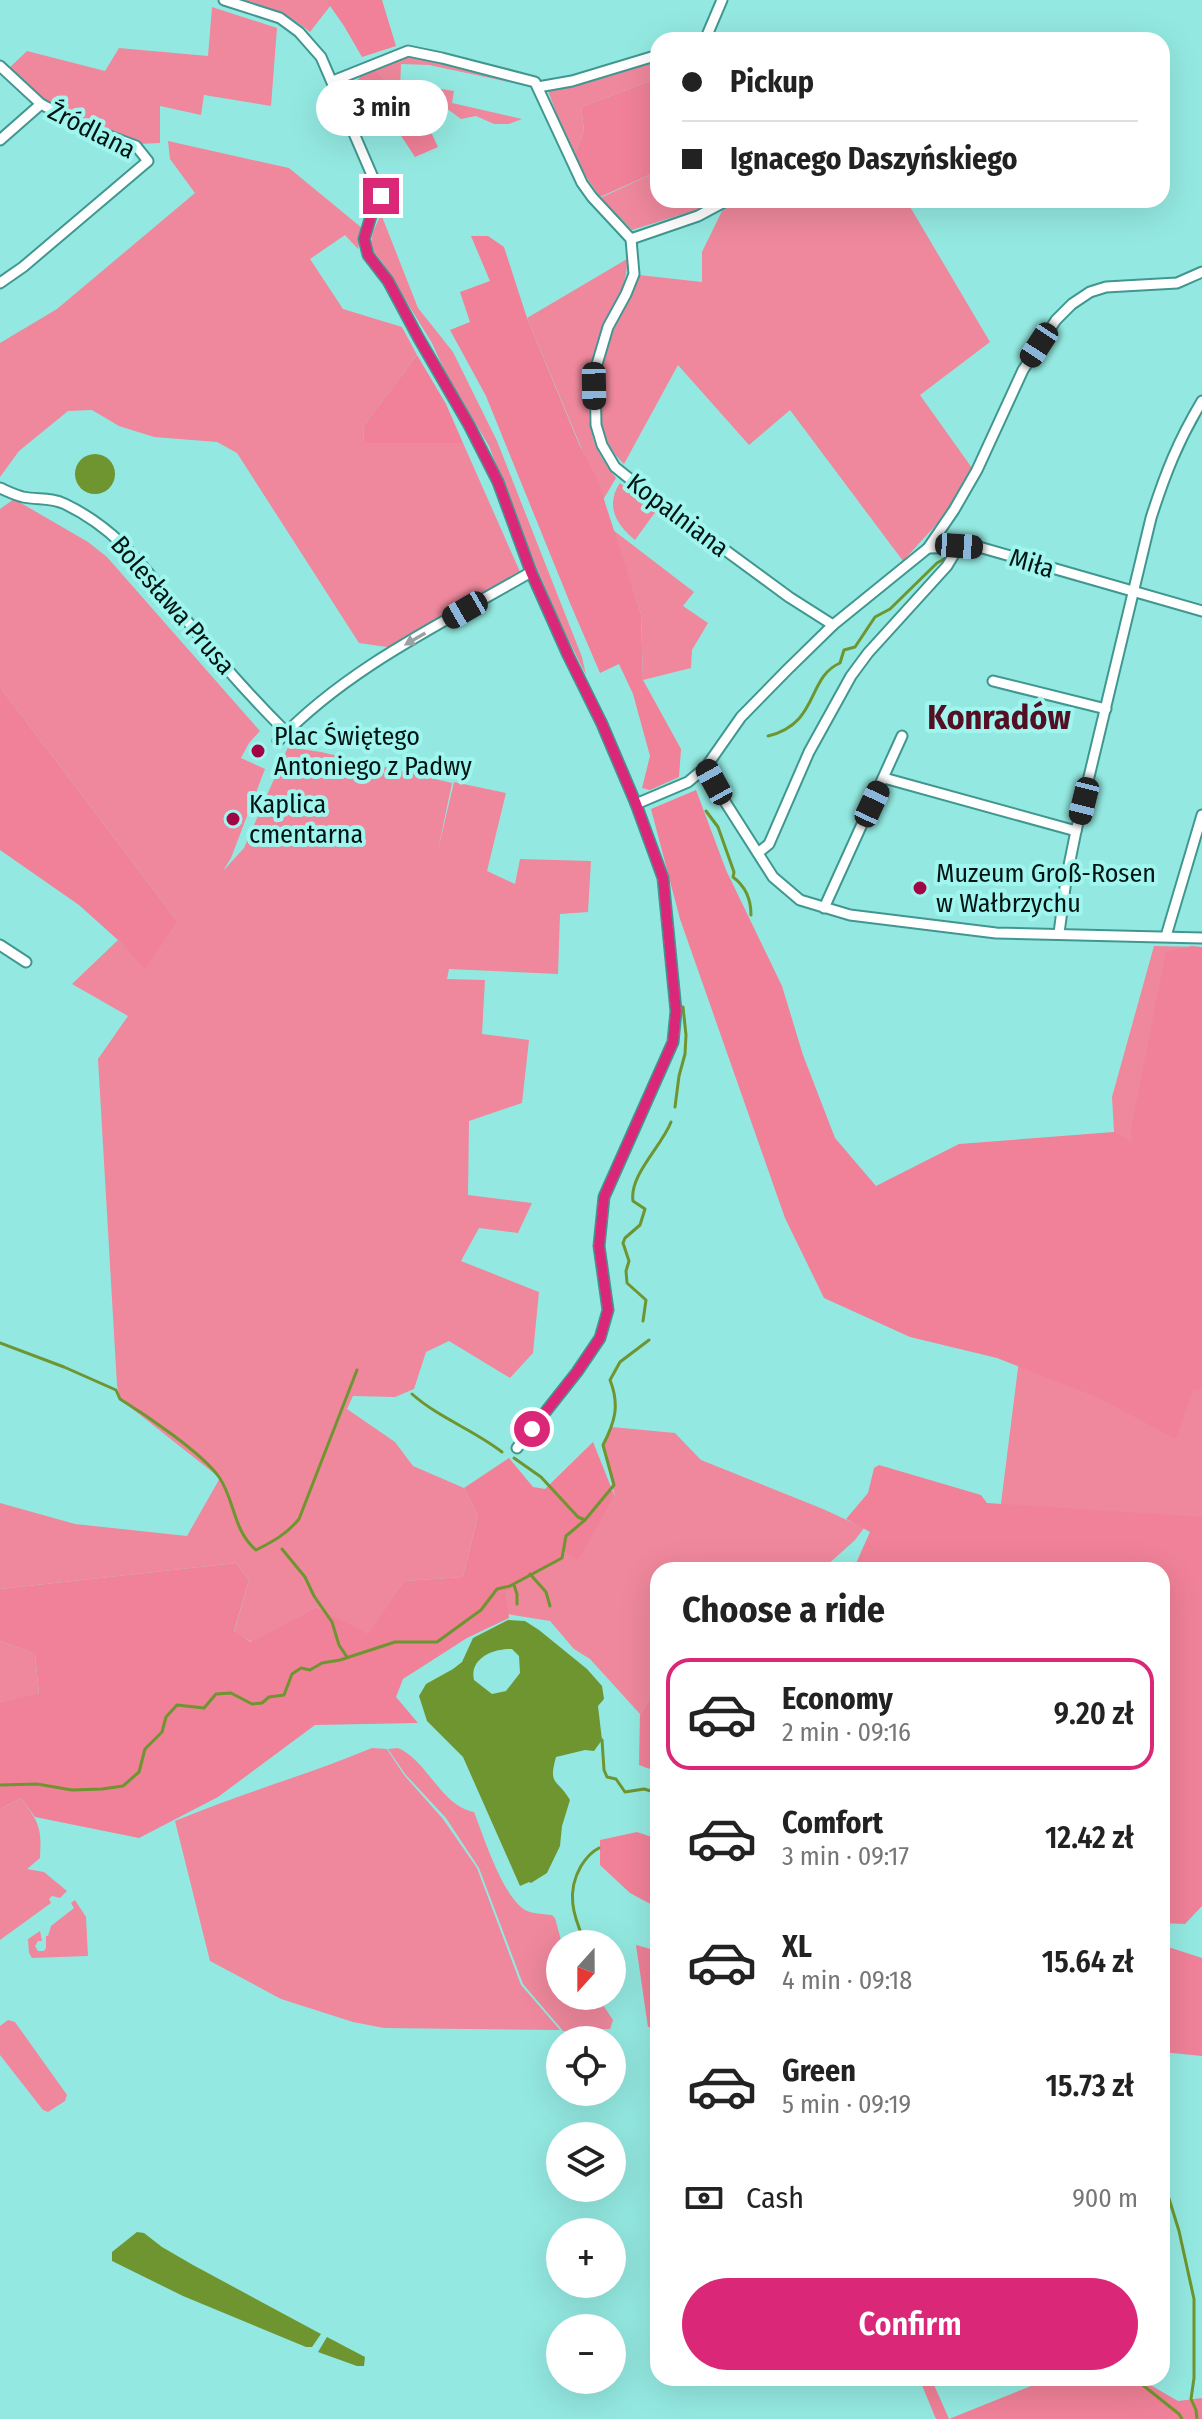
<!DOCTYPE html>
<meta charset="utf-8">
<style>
:root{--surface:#fff;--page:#f2f2f2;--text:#222;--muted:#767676;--line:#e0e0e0;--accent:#db2777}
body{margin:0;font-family:"Fira Sans Condensed",sans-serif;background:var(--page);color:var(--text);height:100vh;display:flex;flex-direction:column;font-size:30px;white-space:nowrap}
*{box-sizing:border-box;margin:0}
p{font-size:26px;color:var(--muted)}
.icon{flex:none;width:44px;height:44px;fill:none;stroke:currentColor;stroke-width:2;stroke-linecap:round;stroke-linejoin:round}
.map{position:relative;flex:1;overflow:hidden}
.drawer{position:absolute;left:650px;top:1562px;width:520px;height:824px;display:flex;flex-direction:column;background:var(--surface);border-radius:24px;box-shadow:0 8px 32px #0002}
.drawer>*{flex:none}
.hud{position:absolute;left:650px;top:32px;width:520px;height:176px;border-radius:24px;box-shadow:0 8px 32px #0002;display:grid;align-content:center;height:176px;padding:0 32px;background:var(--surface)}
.needle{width:52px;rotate:201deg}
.fabs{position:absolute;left:546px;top:1930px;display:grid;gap:16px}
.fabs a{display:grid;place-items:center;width:80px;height:80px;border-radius:50%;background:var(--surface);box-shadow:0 8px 32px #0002;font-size:40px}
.end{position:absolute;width:36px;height:36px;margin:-18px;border:10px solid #db2777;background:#fff;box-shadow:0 0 0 4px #fff}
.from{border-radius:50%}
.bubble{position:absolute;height:56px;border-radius:28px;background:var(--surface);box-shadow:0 8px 32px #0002;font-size:26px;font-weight:600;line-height:56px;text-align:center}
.car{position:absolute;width:24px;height:48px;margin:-24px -12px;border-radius:10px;box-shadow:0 0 6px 2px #0007;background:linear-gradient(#222 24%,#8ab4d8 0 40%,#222 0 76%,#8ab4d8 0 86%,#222 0)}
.hud b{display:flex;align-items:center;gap:28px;height:76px;font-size:30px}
.hud b+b{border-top:2px solid var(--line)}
.hud i{width:20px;height:20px;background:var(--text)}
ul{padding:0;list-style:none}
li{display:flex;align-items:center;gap:24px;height:112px;margin:0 16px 12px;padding:0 16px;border:4px solid transparent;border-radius:24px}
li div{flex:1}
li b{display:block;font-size:30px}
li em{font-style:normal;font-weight:600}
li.on{border-color:var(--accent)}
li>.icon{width:72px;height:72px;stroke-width:1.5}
h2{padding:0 32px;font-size:36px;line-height:96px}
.pay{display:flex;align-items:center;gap:20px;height:88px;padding:0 32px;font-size:30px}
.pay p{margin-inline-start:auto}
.button{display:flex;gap:16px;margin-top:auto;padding:16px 32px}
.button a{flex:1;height:92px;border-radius:48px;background:var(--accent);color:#fff;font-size:32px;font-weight:600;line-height:92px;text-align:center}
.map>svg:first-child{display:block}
.green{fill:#ef889c}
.forest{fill:#f08198}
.water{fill:#6e952f;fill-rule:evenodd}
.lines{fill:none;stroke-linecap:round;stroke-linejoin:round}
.stream{stroke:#6e952f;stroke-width:3}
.street-casing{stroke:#409790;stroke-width:13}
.street{stroke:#fff;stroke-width:9}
.oneway{fill:#99a1a1}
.route{stroke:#db2777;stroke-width:10}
.poi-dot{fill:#a10544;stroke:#a0f6ee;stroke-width:3}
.labels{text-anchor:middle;stroke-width:8;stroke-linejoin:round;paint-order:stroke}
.street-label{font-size:26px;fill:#001513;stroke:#a0f6ee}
.poi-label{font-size:26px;fill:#001513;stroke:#a0f6ee;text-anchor:start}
.district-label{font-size:34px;font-weight:bold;fill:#540f24;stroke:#a0f6ee}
</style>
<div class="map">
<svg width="1202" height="2419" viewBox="0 0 1202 2419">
<rect width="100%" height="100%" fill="#93e9e1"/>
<g class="green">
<path d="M 244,0 L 326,0 L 331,5 L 310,32 C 291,15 269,7 244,0 Z"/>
<path d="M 212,7 L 277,28 L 271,106 L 204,95 L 201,115 L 160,106 L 160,143 L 138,144 L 51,109 L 7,70 L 27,51 L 105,71 L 119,48 L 208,56 Z"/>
<path d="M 414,57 L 435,60 L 524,83 L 528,86 L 429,65 L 401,64 L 400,90 L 412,92 L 392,99 L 383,77 L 371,67 L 400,60 L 400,58 Z"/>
<path d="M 658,58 L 658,78 L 581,107 L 584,131 L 573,158 L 548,91 Z"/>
<path d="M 429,87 L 454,91 L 452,103 L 522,119 L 509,124 L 494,124 L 476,116 L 461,119 L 426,93 Z"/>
<path d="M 168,141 L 289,168 L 362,228 L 358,249 L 345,235 L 310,259 L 343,309 L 402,327 L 417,355 L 364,425 L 363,442 L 463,443 L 521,574 L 394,648 L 359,643 L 237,453 L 217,442 L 154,437 L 119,426 L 92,410 L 68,411 L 19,451 L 0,477 L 0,343 L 57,309 L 195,193 L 170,159 Z"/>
<path d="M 658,171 L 658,200 L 704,200 L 709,206 L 632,230 L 600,198 Z"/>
<path d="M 739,200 L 906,200 L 990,342 L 920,395 L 972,468 L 945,515 L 903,561 L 790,410 L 749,445 L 678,365 L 624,464 C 592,435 595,380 609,342 C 617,319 632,298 639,275 L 702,282 L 702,252 L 722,211 Z"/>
<path d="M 381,214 L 418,308 L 453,352 L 497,441 L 582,657 L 586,675 L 562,627 L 522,534 L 489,446 L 445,372 L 432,343 L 382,262 L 370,247 L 373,232 Z"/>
<path d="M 627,259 C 628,283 615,302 606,324 C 591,358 584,397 592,434 C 595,450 606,465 616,478 L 603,500 L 527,318 Z"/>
<path d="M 620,483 L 656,511 L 635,540 C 616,525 605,505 620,483 Z"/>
<path d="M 14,499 L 88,542 L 107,557 L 260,731 L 249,743 L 241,758 L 265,769 L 231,858 L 223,871 L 244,848 L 288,747 L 321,752 L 452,783 L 438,850 L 454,782 L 506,793 L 487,871 L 515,884 L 520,859 L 591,861 L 588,912 L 560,914 L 558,974 L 449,969 L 447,979 L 485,980 L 482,1034 L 529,1040 L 522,1103 L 469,1121 L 468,1195 L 532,1203 L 518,1233 L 479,1228 L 461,1261 L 539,1292 L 533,1353 L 510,1378 L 449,1341 L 426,1352 L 414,1389 L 395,1397 L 353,1396 L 347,1409 L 395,1442 L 413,1466 L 464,1488 L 478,1516 L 463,1577 L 404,1581 L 368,1635 L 316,1607 L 252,1642 L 234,1632 L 249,1580 L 236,1563 L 0,1589 L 0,1503 L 75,1524 L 187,1536 L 220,1478 L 120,1399 L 117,1385 L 98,1059 L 128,1016 L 72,984 L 118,940 L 145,968 L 178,922 L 0,687 L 0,509 Z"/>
<path d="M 613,530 L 694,592 L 683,606 L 708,623 L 692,650 L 691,668 L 643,680 L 641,614 Z"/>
<path d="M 1154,946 L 1202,947 L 1202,1701 L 1162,1570 L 997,1535 L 1020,1352 L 1051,1261 L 1121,1250 L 1112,1097 Z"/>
<path d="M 612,1427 L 675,1433 L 701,1460 L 823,1509 L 864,1528 L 855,1540 L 825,1567 L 811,1570 L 658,1570 L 658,1686 L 640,1714 L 590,1659 L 574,1649 L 550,1621 L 507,1614 L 506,1592 C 515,1584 524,1576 535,1571 C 550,1565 554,1565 564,1552 L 578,1559 L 615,1497 L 603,1445 Z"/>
<path d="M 0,1641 L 35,1654 L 39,1695 L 0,1702 Z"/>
<path d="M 372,1748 L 387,1749 L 404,1775 L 443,1819 L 477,1868 L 521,1985 L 560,2030 L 384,2028 L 353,2022 L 281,1999 L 210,1961 L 175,1821 C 239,1794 307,1775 372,1748 Z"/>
<path d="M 398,1748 C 428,1761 440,1805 474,1812 C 484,1837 503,1899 527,1911 C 534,1914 545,1914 552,1915 L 555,1918 L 562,1944 L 560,1944 L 560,1996 L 597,1996 L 613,2020 L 610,2029 L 563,2031 L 523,1984 L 479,1868 L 446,1818 L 405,1774 L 388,1749 Z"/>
<path d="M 21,1798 C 39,1823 42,1827 40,1858 L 27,1869 L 44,1872 L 67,1891 L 60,1898 L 52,1896 L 49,1899 L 51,1903 L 0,1940 L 0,1809 Z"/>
<path d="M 75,1900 L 86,1917 L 88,1956 L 32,1958 L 29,1953 L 28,1939 L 40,1931 L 42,1941 L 38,1941 L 35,1946 L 38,1951 L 44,1951 L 46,1948 L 46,1936 L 48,1936 L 51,1926 L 74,1908 L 71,1903 Z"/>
<path d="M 8,2020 L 15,2022 L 67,2095 L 65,2101 L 48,2112 L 43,2110 L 0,2055 L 0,2026 Z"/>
</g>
<g class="forest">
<path d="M 326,0 L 382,0 L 396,46 L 362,57 L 344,26 Z"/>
<path d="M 371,67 L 383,77 L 392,99 L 412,92 L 438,147 L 415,157 L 375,96 L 363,103 L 360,134 L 349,105 L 350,87 Z"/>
<path d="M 658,78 L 658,171 L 600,197 L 573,158 L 584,131 L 581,107 Z"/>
<path d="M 471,236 L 488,236 L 504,247 L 527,318 L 579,444 L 598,481 L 641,614 L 643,680 L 681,749 L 679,777 L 650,790 L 642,788 L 650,756 L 633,694 L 619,664 L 600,673 L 570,603 L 486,396 L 450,330 L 470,322 L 460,292 L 490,281 Z"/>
<path d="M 417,355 L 446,404 L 463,443 L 363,443 L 364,425 Z"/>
<path d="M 0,687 L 178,922 L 145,969 L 118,940 L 79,905 L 0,850 Z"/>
<path d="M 696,790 L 726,870 L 782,986 L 803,1055 L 835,1138 L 876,1186 L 959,1144 L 1114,1132 L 1132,1142 L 1131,1129 L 1166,952 L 1192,946 L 1202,947 L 1202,1389 L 1193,1390 L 1176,1439 L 1097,1397 L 997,1358 L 910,1337 L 824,1298 L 785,1218 L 680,919 L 651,809 Z"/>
<path d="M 593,1442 L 615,1497 L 578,1560 L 564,1552 C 557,1567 542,1567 529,1575 C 520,1580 514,1586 506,1592 L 509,1618 L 467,1638 L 403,1679 L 396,1697 L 418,1723 L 315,1725 L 218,1797 L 139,1838 L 35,1817 L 21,1798 L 0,1809 L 0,1702 L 39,1694 L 35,1654 L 0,1641 L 0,1589 L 236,1563 L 249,1580 L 234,1631 L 251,1642 L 316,1607 L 368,1634 L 404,1581 L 463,1577 L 478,1516 L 464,1488 L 509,1458 L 533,1487 L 545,1489 Z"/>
<path d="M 879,1465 L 981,1495 L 987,1503 L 1202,1517 L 1202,1906 L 1185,1924 L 1162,1923 L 1162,1570 L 853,1570 L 870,1532 L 846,1519 L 868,1493 L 874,1468 Z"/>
<path d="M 658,1686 L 658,1772 L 639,1765 L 640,1714 Z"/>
<path d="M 637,1832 L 658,1839 L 658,1908 L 630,1893 L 600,1865 L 600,1840 Z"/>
<path d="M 636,1945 L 658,1951 L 658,2027 L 648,2027 Z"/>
<path d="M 1162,1945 L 1202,1958 L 1202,2056 L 1162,2052 Z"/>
<path d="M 919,2378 L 931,2378 L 949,2419 L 936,2419 Z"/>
<path d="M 1051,2378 L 1138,2378 L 1178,2401 L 1202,2398 L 1202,2419 L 949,2419 Z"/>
</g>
<g class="water">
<circle cx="95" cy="474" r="20"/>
<path d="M 508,1620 L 525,1621 L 539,1630 L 587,1669 L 602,1686 L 604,1699 L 598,1706 L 602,1740 L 594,1751 L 585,1750 L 556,1757 C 548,1786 557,1778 570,1800 L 562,1826 L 560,1846 L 547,1873 L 531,1883 L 529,1882 L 520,1886 L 463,1757 L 427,1721 L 419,1696 L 426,1684 L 453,1669 L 462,1662 L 473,1638 ZM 512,1649 L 519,1656 L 520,1673 L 506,1691 L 492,1694 L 474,1680 C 469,1658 494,1648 512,1649 Z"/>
<path d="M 137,2232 L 144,2233 L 162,2247 L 193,2265 L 321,2334 L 312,2347 L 306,2347 L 183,2296 L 112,2261 L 112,2252 Z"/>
<path d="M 327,2337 L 365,2357 L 364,2366 L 357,2366 L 318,2352 Z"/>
</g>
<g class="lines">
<g class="stream">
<path d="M 768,736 C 820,723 806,678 840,663 L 844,650 L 855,647 L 875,617 L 890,609 L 937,563 L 946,558"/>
<path d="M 706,811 L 718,827 L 734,872 L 733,877 C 745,886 751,900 751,915"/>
<path d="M 675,1107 L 679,1076 L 685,1054 L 686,1035 L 683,1007"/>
<path d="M 643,1321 L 646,1300 L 627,1283 L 626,1271 L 629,1261 L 623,1243 L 625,1238 L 640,1225 L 645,1209 L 633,1201 C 629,1175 662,1146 671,1122"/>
<path d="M 0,1343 L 64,1367 L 116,1390 L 120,1399 C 146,1415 202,1453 219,1477 C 235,1500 233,1531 256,1550 C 272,1542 287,1534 299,1519 L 357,1370"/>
<path d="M 412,1394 C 439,1418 474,1430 502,1452"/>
<path d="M 514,1458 L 541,1477 L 578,1517 L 585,1520"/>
<path d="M 282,1549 L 305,1577 L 314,1596 L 332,1622 L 339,1645 L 347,1657"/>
<path d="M 530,1574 L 546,1592 L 550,1606"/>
<path d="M 514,1585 L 517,1594 L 517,1604"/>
<path d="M 602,1740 L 604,1770 L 607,1777 L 616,1779 L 625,1792 L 644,1789 L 658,1793"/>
<path d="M 0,1785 L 37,1784 L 72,1790 L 102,1789 L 123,1786 L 139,1772 L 145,1749 L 162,1732 L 166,1717 L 177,1705 L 204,1708 L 216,1694 L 231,1693 L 252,1704 L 262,1703 L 269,1697 L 284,1695 L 292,1674 L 301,1668 L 310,1670 L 322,1663 L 340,1660 L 395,1642 L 437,1642 L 481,1610 L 497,1589 L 510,1586 L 562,1558 L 566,1536 L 585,1520 L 614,1485 L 603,1445 C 615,1422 620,1405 610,1380 L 620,1362 L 649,1340"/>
<path d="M 584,1940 C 573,1915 566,1892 581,1866 C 586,1858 591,1852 599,1848"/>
<path d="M 1162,2176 L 1179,2231 L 1194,2299 L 1194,2378 L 1191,2399 L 1196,2410 L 1197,2419"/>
<path d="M 919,2378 L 924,2380 L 932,2378"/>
<path d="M 1134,2378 L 1179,2414 L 1182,2419"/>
</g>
<g class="street-casing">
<g id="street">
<path d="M 224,0 L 280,18 L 299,32 L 321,57 L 381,196 L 371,216 L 364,239 L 368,255 L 388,281 L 418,337 L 469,425 L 498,482 L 531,572 L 568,655 L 602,724 L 636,804 L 663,878 L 676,1011 L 673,1042 L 604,1197 L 599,1246 L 608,1310 L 600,1338 L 577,1372 L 517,1448"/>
<path d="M 705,40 L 722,0"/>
<path d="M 0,66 L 41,104 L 80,125 L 136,146 L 148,161 L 23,267 L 0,283"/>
<path d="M 333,81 L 408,51 L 442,58 L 535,82 L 582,183 L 592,197 L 631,239 L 634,274 L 626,294 L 608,327 L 595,371 L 596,425 L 602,445 L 615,467 L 646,492 L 789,597 L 833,625"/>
<path d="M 538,87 L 572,81 L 658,55"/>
<path d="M 0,140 L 41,104"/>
<path d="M 631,239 L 698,216 L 728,200"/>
<path d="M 0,488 C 7,491 15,495 23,497 C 38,500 51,497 65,504 C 123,532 149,575 188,622 C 218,660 252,698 286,732"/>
<path d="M 928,548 L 979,547 L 1202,611"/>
<path d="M 993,681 L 1106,709"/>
<path d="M 278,741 C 348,667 445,622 531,572"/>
<path d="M 706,767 L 722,797 L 773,877 L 800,900 L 850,915 L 996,933 L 1202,938"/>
<path d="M 884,778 L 1076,831"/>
<path d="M 636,804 L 688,782 L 706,767 L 741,717 L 787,670 L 833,625 L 928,548 L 954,510 L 977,470 L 1023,370 L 1056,320 L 1072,304 L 1090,292 L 1106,287 L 1177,283 L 1202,272"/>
<path d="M 758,853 L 769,844 L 809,752 L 851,676 L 868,653 L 947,566 L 959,546"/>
<path d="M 824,908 L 902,736"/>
<path d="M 1059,933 L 1066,880 L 1076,831 L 1151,518 C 1165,474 1178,441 1202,401"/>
<path d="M 1166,936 L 1202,815"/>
<path d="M 0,945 L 26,962"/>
</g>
</g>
<use href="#street" class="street"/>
</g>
<defs><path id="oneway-solid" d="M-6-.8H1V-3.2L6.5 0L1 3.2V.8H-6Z" transform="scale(2)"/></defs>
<use class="oneway" href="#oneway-solid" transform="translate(415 639) rotate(150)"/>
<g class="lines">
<path class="route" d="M 381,196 L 371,216 L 364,239 L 368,255 L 388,281 L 418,337 L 469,425 L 498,482 L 531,572 L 568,655 L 602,724 L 636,804 L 663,878 L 676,1011 L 673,1042 L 604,1197 L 599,1246 L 608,1310 L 600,1338 L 577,1372 L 532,1429"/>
</g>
<g class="poi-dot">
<circle cx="258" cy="751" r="8"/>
<circle cx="233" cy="819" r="8"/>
<circle cx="920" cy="888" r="8"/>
</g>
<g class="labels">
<g class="street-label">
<text transform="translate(92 130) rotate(27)" y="9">Źródlana</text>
<text transform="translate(678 515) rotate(37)" y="9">Kopalniana</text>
<text transform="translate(1032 563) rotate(17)" y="9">Miła</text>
<text transform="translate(173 605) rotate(49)" y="9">Bolesława Prusa</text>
</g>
<g class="poi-label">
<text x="274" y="745">Plac Świętego<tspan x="274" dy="30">Antoniego z Padwy</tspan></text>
<text x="249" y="813">Kaplica<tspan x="249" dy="30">cmentarna</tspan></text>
<text x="936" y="882">Muzeum Groß-Rosen<tspan x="936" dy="30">w Wałbrzychu</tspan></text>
</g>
<g class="district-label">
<text x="999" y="729">Konradów</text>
</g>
</g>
</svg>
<div class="fabs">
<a><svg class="needle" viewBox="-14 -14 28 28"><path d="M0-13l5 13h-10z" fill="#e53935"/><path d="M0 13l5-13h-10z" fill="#767676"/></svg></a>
<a><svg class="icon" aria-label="locate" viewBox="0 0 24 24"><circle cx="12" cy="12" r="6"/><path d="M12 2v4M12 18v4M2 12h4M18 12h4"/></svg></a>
<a><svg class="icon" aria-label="layers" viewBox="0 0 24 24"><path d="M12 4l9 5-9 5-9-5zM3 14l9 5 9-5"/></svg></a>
<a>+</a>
<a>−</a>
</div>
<i class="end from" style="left:532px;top:1429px"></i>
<i class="end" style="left:381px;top:196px"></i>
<div class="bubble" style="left:316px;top:80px;width:132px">3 min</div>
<i class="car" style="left:1039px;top:345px;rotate:213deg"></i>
<i class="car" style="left:594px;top:386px;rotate:179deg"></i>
<i class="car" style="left:959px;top:546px;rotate:94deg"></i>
<i class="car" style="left:465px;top:610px;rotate:240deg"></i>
<i class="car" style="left:714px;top:782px;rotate:331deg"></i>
<i class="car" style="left:1084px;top:801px;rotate:194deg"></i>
<i class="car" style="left:872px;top:804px;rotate:25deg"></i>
<div class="hud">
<b><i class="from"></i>Pickup</b>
<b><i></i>Ignacego Daszyńskiego</b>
</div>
<section class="drawer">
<h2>Choose a ride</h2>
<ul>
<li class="on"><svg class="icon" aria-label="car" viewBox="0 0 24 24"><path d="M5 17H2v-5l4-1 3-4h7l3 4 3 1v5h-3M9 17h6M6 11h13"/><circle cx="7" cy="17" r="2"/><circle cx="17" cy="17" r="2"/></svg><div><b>Economy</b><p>2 min · 09:16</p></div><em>9.20 zł</em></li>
<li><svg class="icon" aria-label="car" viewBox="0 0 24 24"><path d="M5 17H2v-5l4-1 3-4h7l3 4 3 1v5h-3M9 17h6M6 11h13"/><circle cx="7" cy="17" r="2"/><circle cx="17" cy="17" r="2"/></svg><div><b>Comfort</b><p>3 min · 09:17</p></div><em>12.42 zł</em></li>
<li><svg class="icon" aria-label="car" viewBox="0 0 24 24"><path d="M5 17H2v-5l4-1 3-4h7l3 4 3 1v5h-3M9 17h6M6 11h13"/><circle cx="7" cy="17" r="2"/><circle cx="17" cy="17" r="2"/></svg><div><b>XL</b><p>4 min · 09:18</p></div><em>15.64 zł</em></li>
<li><svg class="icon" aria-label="car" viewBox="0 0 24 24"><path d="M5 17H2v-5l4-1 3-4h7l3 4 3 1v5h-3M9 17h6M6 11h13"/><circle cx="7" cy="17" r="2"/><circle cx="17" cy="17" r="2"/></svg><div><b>Green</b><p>5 min · 09:19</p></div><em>15.73 zł</em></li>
</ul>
<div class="pay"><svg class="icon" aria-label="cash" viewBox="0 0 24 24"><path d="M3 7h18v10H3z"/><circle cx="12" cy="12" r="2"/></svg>Cash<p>900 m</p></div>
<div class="button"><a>Confirm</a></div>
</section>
</div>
